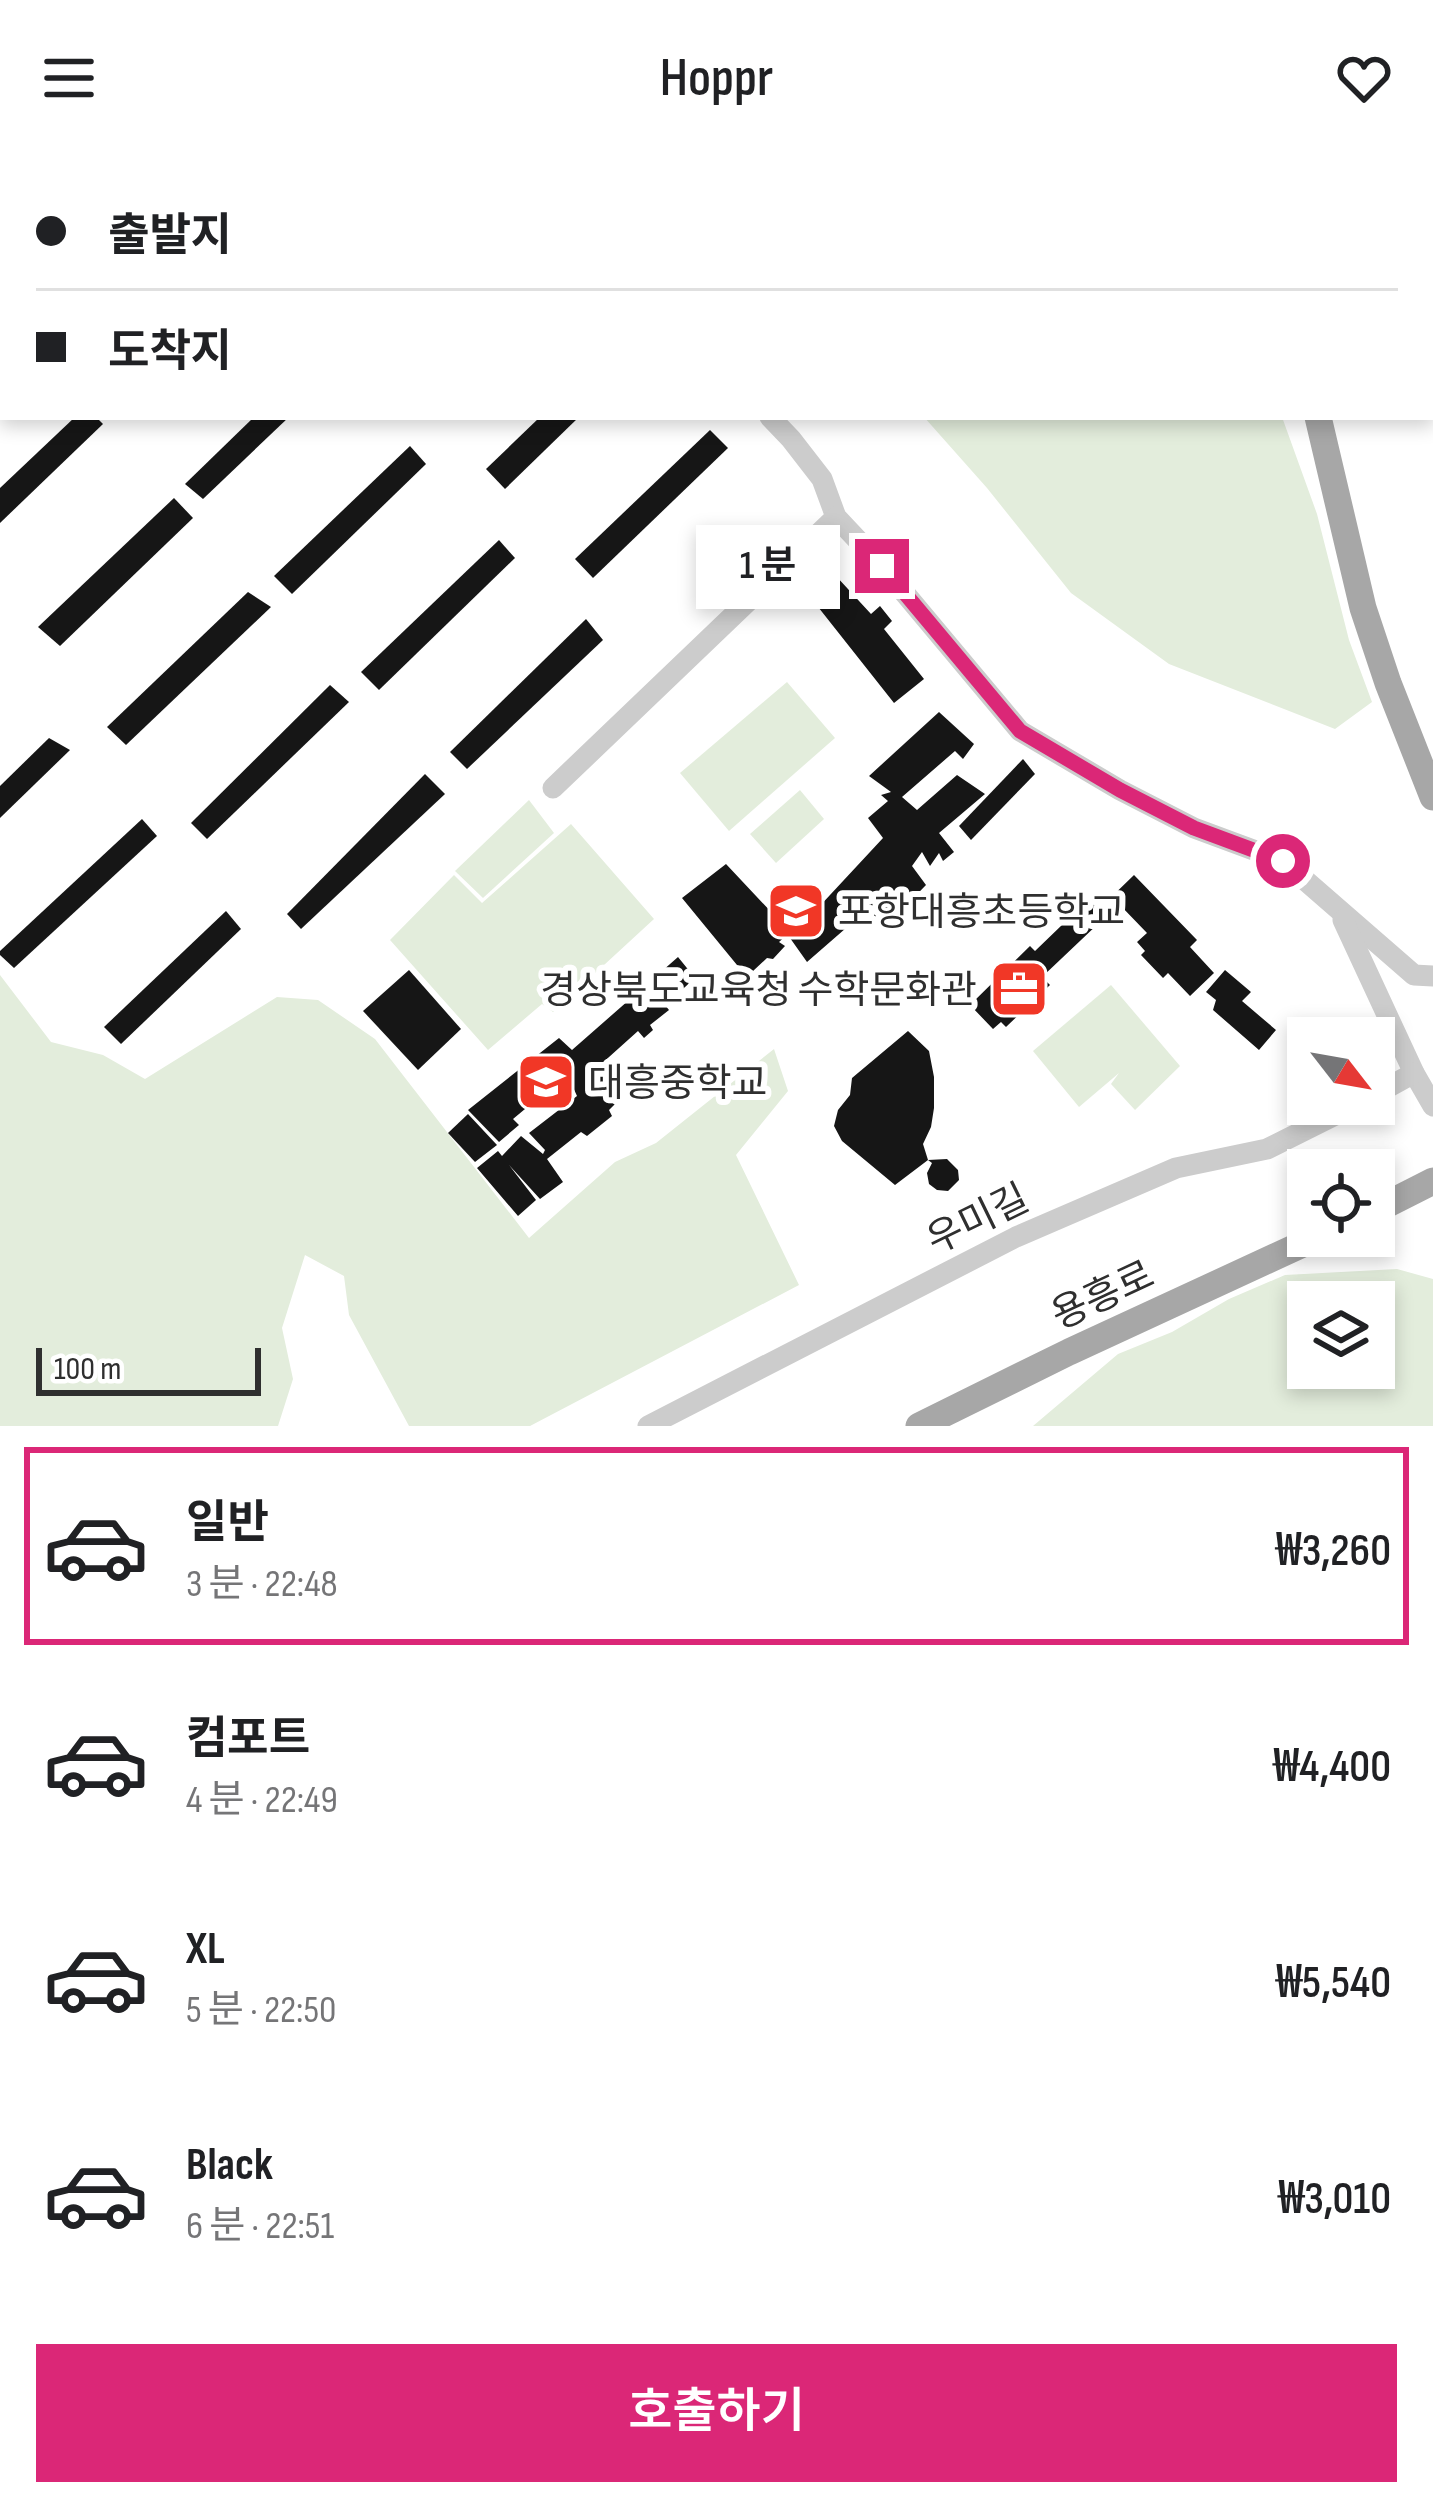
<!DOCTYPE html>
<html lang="ko">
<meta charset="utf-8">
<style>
:root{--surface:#fff;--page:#f2f2f2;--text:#202124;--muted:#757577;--line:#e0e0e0;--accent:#db2777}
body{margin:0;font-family:"Sofia Sans Condensed","Noto Sans KR",sans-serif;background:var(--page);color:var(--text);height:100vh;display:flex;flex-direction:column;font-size:45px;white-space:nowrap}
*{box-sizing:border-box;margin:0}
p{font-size:39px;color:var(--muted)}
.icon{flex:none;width:66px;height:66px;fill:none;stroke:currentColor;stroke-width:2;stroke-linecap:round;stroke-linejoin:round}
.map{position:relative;height:1270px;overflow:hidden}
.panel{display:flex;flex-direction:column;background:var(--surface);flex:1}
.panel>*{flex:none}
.top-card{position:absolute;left:0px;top:0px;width:1434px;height:264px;box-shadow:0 6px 18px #0003;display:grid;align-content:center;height:264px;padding:0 36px;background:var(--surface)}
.needle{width:78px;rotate:121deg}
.controls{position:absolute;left:1287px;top:861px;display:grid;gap:24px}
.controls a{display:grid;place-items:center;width:108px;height:108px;border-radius:0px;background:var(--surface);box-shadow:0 6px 18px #0003;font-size:60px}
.scale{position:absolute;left:36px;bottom:30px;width:225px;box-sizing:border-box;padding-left:12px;border:6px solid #2f2f2f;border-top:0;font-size:33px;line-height:42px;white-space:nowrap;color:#2f2f2f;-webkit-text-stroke:9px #fff;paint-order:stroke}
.end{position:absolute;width:54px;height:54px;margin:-27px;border:15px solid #db2777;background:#fff;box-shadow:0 0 0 6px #fff}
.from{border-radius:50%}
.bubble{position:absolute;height:84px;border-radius:0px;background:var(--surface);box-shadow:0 6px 18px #0003;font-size:39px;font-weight:600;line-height:84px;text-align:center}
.top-card b{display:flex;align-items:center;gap:42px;height:114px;font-size:45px}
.top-card b+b{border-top:3px solid var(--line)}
.top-card i{width:30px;height:30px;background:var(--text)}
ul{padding:21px 0 0;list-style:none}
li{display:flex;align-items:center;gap:36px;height:198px;margin:0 24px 18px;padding:0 12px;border:6px solid transparent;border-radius:0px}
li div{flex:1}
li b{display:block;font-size:45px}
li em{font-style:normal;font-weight:600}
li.active{border-color:var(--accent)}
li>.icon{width:108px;height:108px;stroke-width:1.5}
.button{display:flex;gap:24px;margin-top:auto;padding:24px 36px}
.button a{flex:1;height:138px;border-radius:0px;background:var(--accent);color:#fff;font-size:48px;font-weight:600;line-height:138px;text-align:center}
header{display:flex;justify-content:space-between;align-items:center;height:156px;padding:0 36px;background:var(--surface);font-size:54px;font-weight:600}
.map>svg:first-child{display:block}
.green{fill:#e3eddc;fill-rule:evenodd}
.building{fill:#161616}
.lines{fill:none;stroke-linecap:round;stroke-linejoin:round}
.minor{stroke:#ccc;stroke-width:21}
.major{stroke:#a7a7a7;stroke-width:27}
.route{stroke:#db2777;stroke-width:15}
.labels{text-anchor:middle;stroke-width:12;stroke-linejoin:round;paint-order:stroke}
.poi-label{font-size:39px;fill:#2f2f2f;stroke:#fff;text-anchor:start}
.street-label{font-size:39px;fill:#2f2f2f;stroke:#fff}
</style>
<header><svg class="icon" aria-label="menu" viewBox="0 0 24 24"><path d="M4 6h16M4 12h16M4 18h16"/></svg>Hoppr<svg class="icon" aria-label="heart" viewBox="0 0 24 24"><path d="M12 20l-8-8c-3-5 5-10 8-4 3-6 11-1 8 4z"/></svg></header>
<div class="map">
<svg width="1433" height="1270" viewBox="0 0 1433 1270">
<rect width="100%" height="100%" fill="#fff"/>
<g class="green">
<path d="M 924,261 L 1282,261 L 1317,358 L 1349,484 L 1372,546 L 1335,573 L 1169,508 L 1071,437 L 987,332 Z"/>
<path d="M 787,526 L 835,582 L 729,675 L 680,617 Z"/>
<path d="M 800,634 L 824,663 L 776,707 L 750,678 Z"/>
<path d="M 529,644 L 554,677 L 483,742 L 455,715 Z"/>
<path d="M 571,668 L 654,763 L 553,856 L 542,848 L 488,894 L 390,784 L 454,719 L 482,747 Z"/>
<path d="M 0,819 L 51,886 L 103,899 L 145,923 L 277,841 L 318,844 L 375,883 L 529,1082 L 615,1006 L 656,987 L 774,893 L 788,935 L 736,999 L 799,1129 L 530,1270 L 409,1270 L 349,1159 L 344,1120 L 305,1099 L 282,1172 L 293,1223 L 278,1270 L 0,1270 Z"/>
<path d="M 1111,829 L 1180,910 L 1135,954 L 1111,928 L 1119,917 L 1079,951 L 1033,895 Z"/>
<path d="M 1397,1113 L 1433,1123 L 1433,1270 L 1033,1270 L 1118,1198 L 1172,1176 L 1229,1143 L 1285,1119 ZM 1308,1146 L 1374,1146 L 1374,1212 L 1308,1212 Z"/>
</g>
<g class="building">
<path d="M 75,261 L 96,261 L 103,268 L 0,367 L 0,332 Z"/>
<path d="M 254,261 L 289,261 L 203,343 L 185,328 Z"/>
<path d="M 540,261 L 579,261 L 505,333 L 486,313 Z"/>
<path d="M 710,274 L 728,292 L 593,422 L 575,403 Z"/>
<path d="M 410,290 L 426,308 L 292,438 L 274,420 Z"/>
<path d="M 174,342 L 193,362 L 60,490 L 38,471 Z"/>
<path d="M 499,384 L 515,402 L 379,534 L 361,516 Z"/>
<path d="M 836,420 L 871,458 L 880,450 L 892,465 L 884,473 L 924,523 L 894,547 L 811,442 Z"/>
<path d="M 248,436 L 271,451 L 126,589 L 107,571 Z"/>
<path d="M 586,463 L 603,484 L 467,613 L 450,596 Z"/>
<path d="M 330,529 L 349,546 L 207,683 L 191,667 Z"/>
<path d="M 939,556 L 974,588 L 963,603 L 955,595 L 902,641 L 917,654 L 957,619 L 985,638 L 939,677 L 954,696 L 943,705 L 939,697 L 930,710 L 922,696 L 912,710 L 926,729 L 894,762 L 882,752 L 872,765 L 861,759 L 807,806 L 790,782 L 883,682 L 868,662 L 888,645 L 881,639 L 891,636 L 869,620 Z"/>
<path d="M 49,582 L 70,594 L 0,662 L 0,630 Z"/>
<path d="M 1023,603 L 1035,618 L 971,684 L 959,670 Z"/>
<path d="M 425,618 L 445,638 L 301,773 L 287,758 Z"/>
<path d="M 142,663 L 157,680 L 14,812 L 0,799 L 0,795 Z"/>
<path d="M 726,708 L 790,776 L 779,786 L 785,790 L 773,803 L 767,802 L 753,815 L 737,809 L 682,742 Z"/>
<path d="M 1134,719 L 1197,784 L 1190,791 L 1214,817 L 1190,840 L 1168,817 L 1163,822 L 1141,799 L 1145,795 L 1137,786 L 1147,777 L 1119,748 L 1042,821 L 1050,829 L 1006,871 L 1001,866 L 993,873 L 970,849 L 1030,790 L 1035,795 L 1090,742 L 1100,752 Z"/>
<path d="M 226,755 L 241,773 L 121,888 L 104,871 Z"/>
<path d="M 678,801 L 695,822 L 665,849 L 669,854 L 650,869 L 653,874 L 644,882 L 638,875 L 599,910 L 623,940 L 609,954 L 612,960 L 587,980 L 581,976 L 547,1003 L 563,1026 L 540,1043 L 509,1009 L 536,1044 L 518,1060 L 477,1012 L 498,995 L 502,1000 L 521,980 L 543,998 L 545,994 L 529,977 L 577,940 L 567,918 L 513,963 L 519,969 L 499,986 L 468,954 L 559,882 L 572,894 Z"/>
<path d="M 409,814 L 461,873 L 418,914 L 363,855 Z"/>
<path d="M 1225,814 L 1251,836 L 1242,845 L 1276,874 L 1259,894 L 1213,854 L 1216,844 L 1206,836 Z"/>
<path d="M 908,875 L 929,895 L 934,921 L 934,952 L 931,971 L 923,988 L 928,1004 L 947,1003 L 958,1014 L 959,1024 L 948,1035 L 937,1034 L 929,1028 L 927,1017 L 932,1007 L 928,1004 L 895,1029 L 842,985 L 834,970 L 838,954 L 850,939 L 852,922 Z"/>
<path d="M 468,958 L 497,989 L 475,1006 L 448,977 Z"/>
</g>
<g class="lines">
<g class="minor">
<path d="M 528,0 L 531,3"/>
<path d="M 1205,0 L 1205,3"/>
<path d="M 770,261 L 791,283 L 822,323 L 836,361 L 882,410 L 1020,575 L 1120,634 L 1194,672 L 1283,705 L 1414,819 L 1433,820"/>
<path d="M 553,632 L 836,361"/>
<path d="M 1343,764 L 1414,917 L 1433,950"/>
<path d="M 1374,939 L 1414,917"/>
<path d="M 648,1270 L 1016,1081 L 1176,1012 L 1267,993 L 1357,948"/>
</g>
<g class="major">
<path d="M 1266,0 L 1266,3"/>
<path d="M 1318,261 L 1363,452 L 1388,527 L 1433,641"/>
<path d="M 1374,1055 L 1433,1025"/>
<path d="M 919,1270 L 1069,1196 L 1320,1080"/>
</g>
</g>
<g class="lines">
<path class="route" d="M 882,410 L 1020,575 L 1120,634 L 1194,672 L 1283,705"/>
</g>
<defs>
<g id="school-square" transform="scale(3)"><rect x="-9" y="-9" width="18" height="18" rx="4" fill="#f13726" stroke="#fff"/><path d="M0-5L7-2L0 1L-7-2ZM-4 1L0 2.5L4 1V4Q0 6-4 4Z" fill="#fff"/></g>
<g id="office-square" transform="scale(3)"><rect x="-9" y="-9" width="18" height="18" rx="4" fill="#f13726" stroke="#fff"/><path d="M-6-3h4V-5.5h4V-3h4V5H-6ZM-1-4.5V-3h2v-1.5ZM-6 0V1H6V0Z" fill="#fff"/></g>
</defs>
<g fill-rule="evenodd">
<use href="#school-square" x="796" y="755"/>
<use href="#office-square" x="1019" y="833"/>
<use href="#school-square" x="546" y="926"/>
</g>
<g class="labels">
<g class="poi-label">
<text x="838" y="769">포항대흥초등학교</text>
<text x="977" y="847" text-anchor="end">경상북도교육청 수학문화관</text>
<text x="588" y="940">대흥중학교</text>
</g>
<g class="street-label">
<text transform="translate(977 1062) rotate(-26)" y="14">우미길</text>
<text transform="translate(1102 1138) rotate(-25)" y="14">용흥로</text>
</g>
</g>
</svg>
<div class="controls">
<a><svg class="needle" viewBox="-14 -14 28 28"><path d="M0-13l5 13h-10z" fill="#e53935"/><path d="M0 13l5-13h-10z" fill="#757577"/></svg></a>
<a><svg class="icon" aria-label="locate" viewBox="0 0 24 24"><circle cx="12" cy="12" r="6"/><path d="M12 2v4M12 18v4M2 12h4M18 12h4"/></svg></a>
<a><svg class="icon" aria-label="layers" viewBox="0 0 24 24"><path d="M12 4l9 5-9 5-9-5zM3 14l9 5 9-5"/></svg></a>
</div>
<div class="scale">100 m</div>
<i class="end from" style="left:1283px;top:705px"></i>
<i class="end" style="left:882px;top:410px"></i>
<div class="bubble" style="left:696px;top:369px;width:144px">1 분</div>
<div class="top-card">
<b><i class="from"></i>출발지</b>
<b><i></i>도착지</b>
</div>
</div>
<section class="panel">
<ul>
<li class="active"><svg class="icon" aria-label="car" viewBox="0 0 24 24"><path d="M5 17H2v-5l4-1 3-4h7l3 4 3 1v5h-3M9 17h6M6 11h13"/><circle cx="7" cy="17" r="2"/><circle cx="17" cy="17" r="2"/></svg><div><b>일반</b><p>3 분 · 22:48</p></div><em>₩3,260</em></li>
<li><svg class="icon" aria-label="car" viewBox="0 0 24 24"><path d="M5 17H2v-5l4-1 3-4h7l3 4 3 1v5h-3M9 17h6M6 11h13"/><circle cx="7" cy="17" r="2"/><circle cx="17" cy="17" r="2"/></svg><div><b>컴포트</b><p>4 분 · 22:49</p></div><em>₩4,400</em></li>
<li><svg class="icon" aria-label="car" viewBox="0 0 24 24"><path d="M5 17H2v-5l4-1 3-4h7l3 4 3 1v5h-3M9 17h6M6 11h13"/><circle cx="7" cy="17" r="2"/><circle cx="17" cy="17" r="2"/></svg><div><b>XL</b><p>5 분 · 22:50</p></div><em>₩5,540</em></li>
<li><svg class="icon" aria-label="car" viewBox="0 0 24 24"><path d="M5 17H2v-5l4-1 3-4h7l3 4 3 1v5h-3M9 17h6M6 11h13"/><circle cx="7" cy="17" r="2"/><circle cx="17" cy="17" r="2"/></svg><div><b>Black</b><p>6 분 · 22:51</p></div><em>₩3,010</em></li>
</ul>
<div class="button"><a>호출하기</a></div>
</section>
